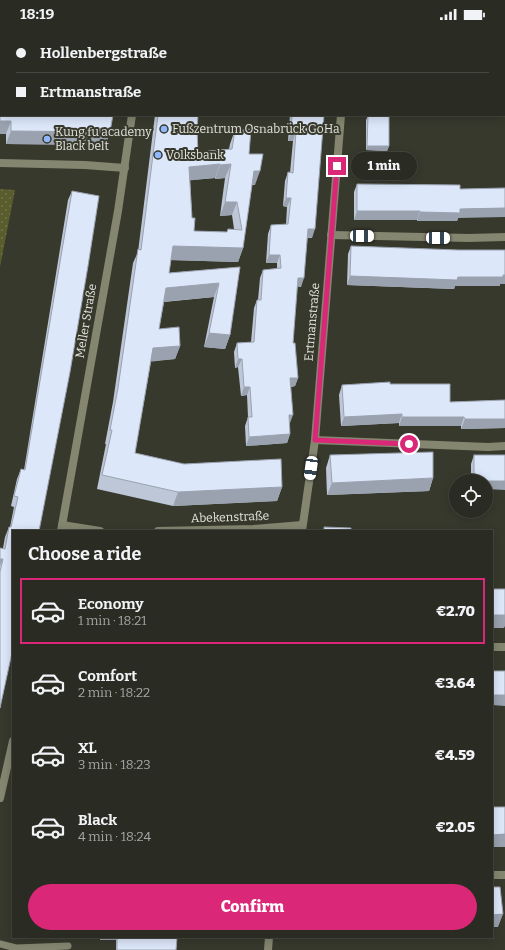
<!DOCTYPE html>
<meta charset="utf-8">
<style>
:root{--surface:#2a2b22;--page:#36372f;--text:#f1f3f6;--muted:#a5a7a5;--line:#464740;--accent:#db2777}
body{margin:0;font-family:Bitter,serif;background:var(--page);color:var(--text);height:100vh;display:flex;flex-direction:column;font-size:15px;white-space:nowrap}
*{box-sizing:border-box;margin:0}
p{font-size:13px;color:var(--muted)}
.icon{flex:none;width:22px;height:22px;fill:none;stroke:currentColor;stroke-width:2;stroke-linecap:round;stroke-linejoin:round}
.map{position:relative;flex:1;overflow:hidden}
.panel{position:absolute;left:12px;top:502px;width:481px;height:408px;display:flex;flex-direction:column;background:var(--surface);border-radius:0px;box-shadow:0 2px 10px #0003,0 0 0 1px var(--line)}
.panel>*{flex:none}
.top-card{position:absolute;left:0px;top:0px;width:505px;height:88px;box-shadow:0 2px 10px #0003,0 0 0 1px var(--line);display:grid;align-content:center;height:88px;padding:0 16px;background:var(--surface)}
.fabs{position:absolute;left:449px;top:446px;display:grid;gap:8px}
.fabs a{display:grid;place-items:center;width:44px;height:44px;border-radius:50%;background:var(--surface);box-shadow:0 2px 10px #0003,0 0 0 1px var(--line);font-size:20px}
.end{position:absolute;width:18px;height:18px;margin:-9px;border:5px solid #db2777;background:#fff;box-shadow:0 0 0 2px #fff}
.from{border-radius:50%}
.bubble{position:absolute;height:28px;border-radius:14px;background:var(--surface);box-shadow:0 2px 10px #0003,0 0 0 1px var(--line);font-size:13px;font-weight:800;line-height:28px;text-align:center}
.car{position:absolute;width:12px;height:24px;margin:-12px -6px;border-radius:5px;box-shadow:0 0 3px 1px #0007;background:linear-gradient(#fff 24%,#345 0 40%,#fff 0 76%,#345 0 86%,#fff 0)}
.top-card b{display:flex;align-items:center;gap:14px;height:38px;font-size:15px}
.top-card b+b{border-top:1px solid var(--line)}
.top-card i{width:10px;height:10px;background:var(--text)}
ul{padding:0;list-style:none}
li{display:flex;align-items:center;gap:12px;height:66px;margin:0 8px 6px;padding:0 8px;border:2px solid transparent;border-radius:0px}
li div{flex:1}
li b{display:block;font-size:15px}
li em{font-style:normal;font-weight:800}
li.current{border-color:var(--accent)}
li>.icon{width:36px;height:36px;stroke-width:1.5}
h2{padding:0 16px;font-size:18px;line-height:48px}
.primary-button{display:flex;gap:8px;margin-top:auto;padding:8px 16px}
.primary-button a{flex:1;height:46px;border-radius:24px;background:var(--accent);color:#fff;font-size:16px;font-weight:800;line-height:46px;text-align:center}
.status{display:flex;justify-content:space-between;align-items:center;height:28px;padding:0 20px;background:var(--surface);direction:ltr}
.status svg{height:11px;fill:currentColor}
.map>svg:first-child{display:block}
.park{fill:url(#park-dots)}
.lines{fill:none;stroke-linecap:round;stroke-linejoin:round}
.service{stroke:#848670;stroke-width:7}
.minor{stroke:#848670;stroke-width:8}
.wall{fill:#bdc7d7;fill-rule:evenodd}
.shaded-wall{fill:#9aa2af}
.building{fill:#dce7fa;stroke:#9aa2af;fill-rule:evenodd}
.route{stroke:#db2777;stroke-width:5}
.poi-dot{fill:#91b8fd;stroke:#38392d;stroke-width:1.5}
.labels{text-anchor:middle;stroke-width:4;stroke-linejoin:round;paint-order:stroke}
.poi-label{font-size:12px;fill:#e3e4dd;stroke:#38392d;text-anchor:start}
.street-label{font-size:12px;fill:#e3e4dd;stroke:#38392d}
</style>
<div class="status"><b>18:19</b><svg viewBox="0 0 49 12"><path d="M0 12V9h3v3zM5 12V6h3v6zM10 12V3h3v9zM15 12V0h3v12zM26 1h20v11H26zM47 4h2v5h-2z"/></svg></div>
<div class="map">
<svg width="505" height="922" viewBox="0 0 505 922">
<defs>
<pattern id="park-dots" width="8" height="8" patternUnits="userSpaceOnUse"><rect width="8" height="8" fill="#595d2d"/><path d="M2 2h.1M6 6h.1" fill="none" stroke="#71744b" stroke-width="1.8" stroke-linecap="round"/></pattern>
</defs>
<rect width="100%" height="100%" fill="#38392d"/>
<path class="park" d="M 0,161 L 15,162 L 0,239 Z"/>
<g class="lines">
<path class="service" d="M 0,916 L 16,920 L 68,918"/>
<g class="minor">
<path d="M 144,1 L 144,0"/>
<path d="M 347,1 L 347,0"/>
<path d="M 0,135 L 85,137 L 125,140"/>
<path d="M 331,207 L 469,210 L 505,209"/>
<path d="M 315,412 L 488,419 L 505,418"/>
<path d="M 62,497 L 100,503"/>
<path d="M 61,503 L 118,183 L 132,87"/>
<path d="M 158,503 L 253,501 L 302,497"/>
<path d="M 302,503 L 315,412 L 341,87"/>
<path d="M 492,619 L 505,619"/>
<path d="M 0,770 L 13,713"/>
<path d="M 492,847 L 505,847"/>
<path d="M 268,922 L 269,909"/>
</g>
</g>
<g class="wall">
<path d="M 1,29 L 106,117 L 6,116 L 6,106 Z"/>
<path d="M 155,87 L 198,87 L 197,102 L 198,124 L 229,121 L 230,116 L 235,102 L 249,126 L 255,157 L 252,157 L 243,220 L 238,234 L 171,232 L 169,245 L 240,239 L 230,307 L 225,321 L 204,319 L 214,269 L 164,274 L 159,301 L 180,318 L 175,331 L 151,333 L 135,425 L 282,459 L 277,473 L 173,478 L 97,461 L 106,416 L 105,416 L 113,374 L 133,235 L 138,224 ZM 215,150 L 215,151 L 225,150 L 220,188 L 232,187 L 234,201 L 227,204 L 194,203 L 192,190 L 190,152 Z"/>
<path d="M 290,87 L 324,87 L 312,210 L 307,210 L 301,259 L 297,258 L 293,315 L 298,350 L 295,358 L 291,359 L 289,395 L 290,406 L 287,415 L 246,418 L 245,398 L 248,389 L 247,367 L 241,368 L 238,339 L 235,340 L 234,324 L 237,315 L 251,314 L 254,280 L 257,272 L 258,272 L 260,250 L 263,242 L 277,241 L 277,235 L 266,235 L 268,206 L 271,197 L 286,197 L 287,179 L 283,178 L 285,153 L 288,144 L 290,145 L 293,113 L 288,113 Z"/>
<path d="M 368,88 L 389,118 L 387,123 L 366,122 L 366,92 Z"/>
<path d="M 357,156 L 458,190 L 457,193 L 417,193 L 417,192 L 354,192 L 354,164 Z"/>
<path d="M 72,163 L 7,644 L 0,680 L 0,520 L 3,520 L 5,509 L 9,499 L 10,499 L 14,479 L 11,478 L 17,451 L 21,441 L 24,442 L 68,172 Z"/>
<path d="M 351,218 L 500,256 L 500,258 L 455,258 L 454,261 L 347,257 L 348,226 Z"/>
<path d="M 390,356 L 450,374 L 505,372 L 505,400 L 461,401 L 461,398 L 399,398 L 399,395 L 341,398 L 339,367 L 342,357 Z"/>
<path d="M 330,427 L 433,450 L 429,463 L 327,467 L 326,440 Z"/>
<path d="M 474,427 L 486,453 L 471,453 L 471,436 Z"/>
<path d="M 100,909 L 177,909 L 176,922 L 116,922 L 116,912 L 100,912 Z"/>
</g>
<g class="shaded-wall">
<path d="M 48,0 L 90,0 L 90,1 L 47,1 Z"/>
<rect x="504" y="24" width="1" height="9"/>
<path d="M 0,93 L 11,93 L 6,106 L 0,106 Z"/>
<path d="M 11,103 L 110,104 L 106,117 L 6,116 Z"/>
<path d="M 291,104 L 296,104 L 293,113 L 288,113 Z"/>
<path d="M 367,118 L 389,118 L 387,123 L 366,122 Z"/>
<path d="M 220,136 L 215,150 L 184,153 L 189,139 Z"/>
<path d="M 231,136 L 225,150 L 215,151 L 220,137 Z"/>
<path d="M 254,143 L 260,143 L 255,157 L 249,156 Z"/>
<path d="M 286,170 L 291,170 L 287,179 L 283,178 Z"/>
<path d="M 225,174 L 237,174 L 232,187 L 220,188 Z"/>
<path d="M 505,180 L 505,189 L 458,190 L 457,193 L 417,193 L 420,184 L 460,181 Z"/>
<path d="M 357,183 L 420,183 L 417,192 L 354,192 Z"/>
<path d="M 308,201 L 315,201 L 312,210 L 305,209 Z"/>
<path d="M 173,218 L 243,220 L 238,234 L 168,232 Z"/>
<path d="M 269,227 L 280,227 L 277,235 L 266,235 Z"/>
<path d="M 505,247 L 505,256 L 500,256 L 500,258 L 455,258 L 454,261 L 347,257 L 350,248 L 458,249 Z"/>
<path d="M 298,250 L 304,250 L 301,259 L 295,258 Z"/>
<path d="M 219,255 L 214,269 L 161,274 L 166,260 Z"/>
<path d="M 209,305 L 230,307 L 225,321 L 204,319 Z"/>
<path d="M 180,318 L 175,331 L 148,334 L 153,320 Z"/>
<path d="M 238,331 L 242,331 L 238,339 L 235,340 Z"/>
<path d="M 290,350 L 298,350 L 295,358 L 287,359 Z"/>
<path d="M 244,359 L 250,359 L 247,367 L 241,368 Z"/>
<path d="M 402,386 L 399,395 L 341,398 L 344,389 Z"/>
<path d="M 289,387 L 293,387 L 290,395 L 286,396 Z"/>
<path d="M 402,389 L 464,389 L 461,398 L 399,398 Z"/>
<path d="M 465,391 L 505,391 L 505,400 L 461,401 Z"/>
<path d="M 290,406 L 287,415 L 246,418 L 249,409 Z"/>
<path d="M 433,450 L 429,463 L 327,467 L 332,455 Z"/>
<path d="M 474,453 L 505,453 L 505,462 L 486,461 L 486,453 Z"/>
<path d="M 282,459 L 277,473 L 173,478 L 178,464 Z"/>
<path d="M 0,531 L 3,531 L 0,538 Z"/>
<path d="M 492,587 L 505,587 L 505,598 L 504,600 L 492,600 Z"/>
<path d="M 492,667 L 505,667 L 505,678 L 492,677 Z"/>
<path d="M 505,806 L 505,819 L 492,819 L 492,807 Z"/>
<path d="M 503,886 L 498,899 L 492,899 L 492,887 Z"/>
<path d="M 101,909 L 117,909 L 116,912 L 100,912 Z"/>
<path d="M 216,909 L 238,909 L 237,911 L 216,910 Z"/>
</g>
<g class="building">
<rect x="90" y="0" width="35" height="1"/>
<path d="M 171,0 L 214,0 L 213,1 L 170,1 Z"/>
<rect x="304" y="0" width="22" height="1"/>
<path d="M 377,0 L 390,0 L 401,1 L 376,1 Z"/>
<path d="M 505,0 L 505,24 L 504,24 L 504,1 L 490,1 Z"/>
<path d="M 0,29 L 1,29 L 1,87 L 113,87 L 110,104 L 11,103 L 11,93 L 0,93 Z"/>
<path d="M 158,87 L 198,87 L 197,102 L 198,124 L 232,121 L 235,102 L 251,101 L 249,126 L 263,126 L 260,143 L 254,143 L 243,220 L 173,218 L 169,245 L 240,239 L 230,307 L 209,305 L 219,255 L 166,260 L 159,301 L 179,299 L 180,318 L 153,320 L 135,425 L 184,436 L 281,431 L 282,459 L 178,464 L 102,447 L 112,402 L 110,402 L 118,360 L 138,221 L 141,222 ZM 220,136 L 220,137 L 231,136 L 225,174 L 237,174 L 242,202 L 228,201 L 227,204 L 194,203 L 195,190 L 192,190 L 189,139 Z"/>
<path d="M 292,87 L 324,87 L 315,201 L 308,201 L 304,250 L 298,250 L 293,315 L 295,315 L 298,350 L 290,350 L 293,387 L 289,387 L 290,406 L 249,409 L 248,389 L 252,389 L 250,359 L 244,359 L 242,331 L 238,331 L 237,315 L 254,314 L 257,272 L 261,272 L 263,242 L 281,240 L 280,227 L 269,227 L 271,197 L 288,196 L 291,170 L 286,170 L 288,144 L 293,145 L 296,104 L 291,104 Z"/>
<path d="M 368,88 L 389,88 L 389,118 L 367,118 Z"/>
<path d="M 357,156 L 460,157 L 460,161 L 505,160 L 505,180 L 460,181 L 460,185 L 420,184 L 420,183 L 357,183 Z"/>
<path d="M 72,163 L 99,168 L 88,238 L 70,344 L 39,503 L 13,503 L 13,620 L 0,680 L 0,544 L 3,531 L 0,531 L 0,520 L 5,521 L 9,499 L 11,499 L 18,469 L 14,468 L 21,441 L 25,442 Z"/>
<path d="M 351,218 L 458,222 L 505,222 L 505,247 L 503,247 L 503,249 L 458,249 L 457,252 L 350,248 Z"/>
<path d="M 390,354 L 390,356 L 450,356 L 450,374 L 505,372 L 505,391 L 465,391 L 464,389 L 402,389 L 402,386 L 344,389 L 342,357 Z"/>
<path d="M 433,424 L 433,450 L 332,455 L 330,427 Z"/>
<rect x="474" y="427" width="31" height="26"/>
<path d="M 324,499 L 351,500 L 351,503 L 324,503 Z"/>
<rect x="492" y="561" width="13" height="26"/>
<rect x="492" y="643" width="13" height="24"/>
<path d="M 492,779 L 505,779 L 505,806 L 492,807 Z"/>
<path d="M 492,859 L 500,859 L 503,886 L 492,887 Z"/>
<path d="M 117,909 L 177,909 L 176,922 L 117,922 Z"/>
</g>
<g class="lines">
<path class="route" d="M 337,138 L 315,412 L 409,416"/>
</g>
<g class="poi-dot">
<circle cx="164" cy="101" r="4"/>
<circle cx="47" cy="111" r="4"/>
<circle cx="158" cy="127" r="4"/>
</g>
<g class="labels">
<g class="poi-label">
<text x="172" y="105">Fußzentrum Osnabrück GoHa</text>
<text x="55" y="108">Kung fu academy<tspan x="55" dy="14">Black belt</tspan></text>
<text x="166" y="131">Volksbank</text>
</g>
<g class="street-label">
<text transform="translate(86 293) rotate(-80)" y="4">Meller Straße</text>
<text transform="translate(312 294) rotate(-85)" y="4">Ertmanstraße</text>
<text transform="translate(230 489) rotate(-2)" y="4">Abekenstraße</text>
</g>
</g>
</svg>
<div class="fabs">
<a><svg class="icon" aria-label="locate" viewBox="0 0 24 24"><circle cx="12" cy="12" r="6"/><path d="M12 2v4M12 18v4M2 12h4M18 12h4"/></svg></a>
</div>
<i class="end from" style="left:409px;top:416px"></i>
<i class="end" style="left:337px;top:138px"></i>
<div class="bubble" style="left:351px;top:124px;width:66px">1 min</div>
<i class="car" style="left:362px;top:208px;rotate:91deg"></i>
<i class="car" style="left:438px;top:210px;rotate:91deg"></i>
<i class="car" style="left:311px;top:440px;rotate:188deg"></i>
<div class="top-card">
<b><i class="from"></i>Hollenbergstraße</b>
<b><i></i>Ertmanstraße</b>
</div>
<section class="panel">
<h2>Choose a ride</h2>
<ul>
<li class="current"><svg class="icon" aria-label="car" viewBox="0 0 24 24"><path d="M5 17H2v-5l4-1 3-4h7l3 4 3 1v5h-3M9 17h6M6 11h13"/><circle cx="7" cy="17" r="2"/><circle cx="17" cy="17" r="2"/></svg><div><b>Economy</b><p>1 min · 18:21</p></div><em>€2.70</em></li>
<li><svg class="icon" aria-label="car" viewBox="0 0 24 24"><path d="M5 17H2v-5l4-1 3-4h7l3 4 3 1v5h-3M9 17h6M6 11h13"/><circle cx="7" cy="17" r="2"/><circle cx="17" cy="17" r="2"/></svg><div><b>Comfort</b><p>2 min · 18:22</p></div><em>€3.64</em></li>
<li><svg class="icon" aria-label="car" viewBox="0 0 24 24"><path d="M5 17H2v-5l4-1 3-4h7l3 4 3 1v5h-3M9 17h6M6 11h13"/><circle cx="7" cy="17" r="2"/><circle cx="17" cy="17" r="2"/></svg><div><b>XL</b><p>3 min · 18:23</p></div><em>€4.59</em></li>
<li><svg class="icon" aria-label="car" viewBox="0 0 24 24"><path d="M5 17H2v-5l4-1 3-4h7l3 4 3 1v5h-3M9 17h6M6 11h13"/><circle cx="7" cy="17" r="2"/><circle cx="17" cy="17" r="2"/></svg><div><b>Black</b><p>4 min · 18:24</p></div><em>€2.05</em></li>
</ul>
<div class="primary-button"><a>Confirm</a></div>
</section>
</div>
